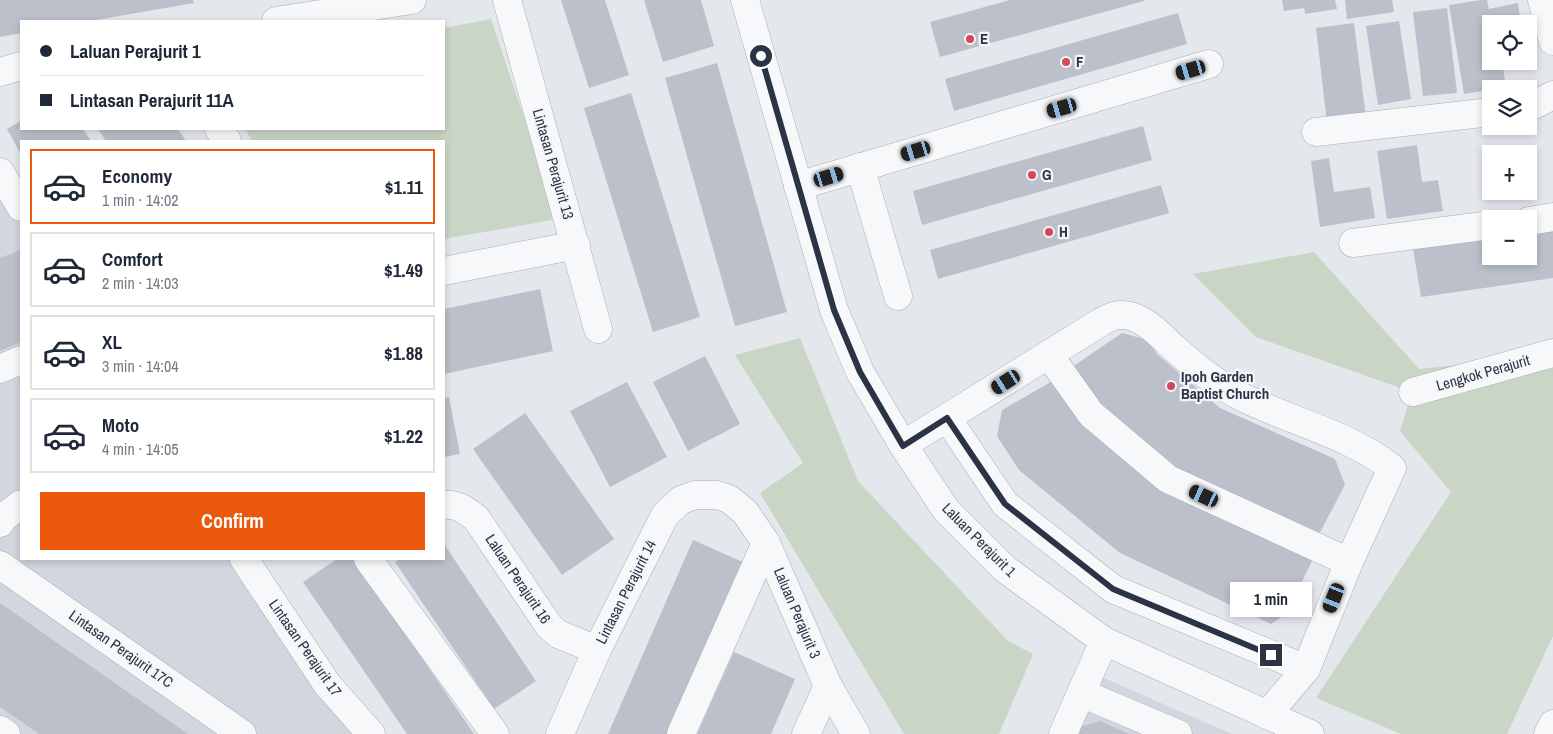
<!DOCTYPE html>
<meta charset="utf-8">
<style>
:root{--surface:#fff;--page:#f6f6f7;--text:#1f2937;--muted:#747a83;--line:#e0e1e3;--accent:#ea580c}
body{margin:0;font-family:"Archivo Narrow",sans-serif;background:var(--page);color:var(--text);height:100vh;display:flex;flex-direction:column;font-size:19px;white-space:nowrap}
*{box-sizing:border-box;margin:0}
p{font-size:16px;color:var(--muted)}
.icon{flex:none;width:28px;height:28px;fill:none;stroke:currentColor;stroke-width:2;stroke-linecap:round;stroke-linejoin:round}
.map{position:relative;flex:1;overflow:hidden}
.sheet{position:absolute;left:20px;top:140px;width:425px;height:420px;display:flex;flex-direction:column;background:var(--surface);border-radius:0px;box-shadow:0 2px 8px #0003}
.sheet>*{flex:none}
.guide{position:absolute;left:20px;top:20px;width:425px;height:110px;border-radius:0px;box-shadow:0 2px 8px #0003;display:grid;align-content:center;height:110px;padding:0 20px;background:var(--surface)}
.controls{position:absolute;left:1482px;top:15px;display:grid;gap:10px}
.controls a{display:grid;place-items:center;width:55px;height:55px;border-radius:0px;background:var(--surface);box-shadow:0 2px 8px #0003;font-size:25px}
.end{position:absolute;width:22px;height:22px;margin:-11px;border:6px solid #2b3445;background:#fff;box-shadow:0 0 0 2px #fff}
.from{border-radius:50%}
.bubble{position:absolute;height:35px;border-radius:0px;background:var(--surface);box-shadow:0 2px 8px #0003;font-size:16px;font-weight:700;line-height:35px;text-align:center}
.car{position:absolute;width:15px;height:30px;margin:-15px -8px;border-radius:6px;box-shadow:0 0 4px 1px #0007;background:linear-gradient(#222 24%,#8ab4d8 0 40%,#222 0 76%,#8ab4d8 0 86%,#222 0)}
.guide b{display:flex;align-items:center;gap:18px;height:48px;font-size:19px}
.guide b+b{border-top:1px solid var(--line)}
.guide i{width:12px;height:12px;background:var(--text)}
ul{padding:9px 0 0;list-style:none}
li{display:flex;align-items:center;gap:15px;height:75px;margin:0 10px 8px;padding:0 10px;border:2px solid var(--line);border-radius:0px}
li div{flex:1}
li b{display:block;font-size:19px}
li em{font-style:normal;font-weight:700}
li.selected{border-color:var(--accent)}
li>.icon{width:45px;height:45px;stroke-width:1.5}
.button{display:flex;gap:10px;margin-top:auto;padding:10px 20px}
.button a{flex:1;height:58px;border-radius:0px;background:var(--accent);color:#fff;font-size:20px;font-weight:700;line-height:58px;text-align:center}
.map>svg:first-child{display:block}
.built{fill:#d2d6de}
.green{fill:#c9d6c5}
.building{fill:#bbc0ca}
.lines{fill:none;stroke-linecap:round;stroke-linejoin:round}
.minor-casing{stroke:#a9aeb7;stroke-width:29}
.minor{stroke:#f7f8fa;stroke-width:28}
.route{stroke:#2b3445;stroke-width:6}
.poi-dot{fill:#d1495b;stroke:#f4f6f9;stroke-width:2}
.labels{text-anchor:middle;stroke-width:4.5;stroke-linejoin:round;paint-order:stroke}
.poi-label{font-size:15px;font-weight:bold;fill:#2b3445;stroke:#f4f6f9;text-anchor:start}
.street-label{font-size:15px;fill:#2b3445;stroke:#f4f6f9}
</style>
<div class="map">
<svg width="1553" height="734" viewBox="0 0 1553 734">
<rect width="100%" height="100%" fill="#e4e7ec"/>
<g class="built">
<path d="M 0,172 L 21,204 L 21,559 L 258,559 L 375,734 L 0,734 Z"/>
<path d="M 1090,672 L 1232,734 L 1061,734 Z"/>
</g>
<g class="green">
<path d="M 491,19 L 558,219 L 444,239 L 444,141 L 252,141 L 245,129 L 444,129 L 444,28 Z"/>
<path d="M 1314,252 L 1419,369 L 1553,355 L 1553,636 L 1507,734 L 1401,734 L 1316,698 L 1451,492 L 1400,431 L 1412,392 L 1256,337 L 1193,274 Z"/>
<path d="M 800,338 L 858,481 L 1008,641 L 1033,654 L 999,734 L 904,734 L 760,493 L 803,463 L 735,355 Z"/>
</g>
<g class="building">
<path d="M 0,0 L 193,0 L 194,3 L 90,21 L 21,21 L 21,33 L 0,37 Z"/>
<path d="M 561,0 L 605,0 L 629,75 L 589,88 Z"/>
<path d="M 644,0 L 701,0 L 714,46 L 663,62 Z"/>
<path d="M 1010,0 L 1144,0 L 1144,1 L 940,57 L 930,22 Z"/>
<path d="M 1282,0 L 1335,0 L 1337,9 L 1305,14 L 1304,8 L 1284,11 Z"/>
<path d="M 1345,0 L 1392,0 L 1394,12 L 1347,19 Z"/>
<path d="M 1481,0 L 1487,0 L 1489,9 L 1518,3 L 1521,24 L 1491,24 L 1491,61 L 1502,61 L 1506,87 L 1464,94 L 1449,5 Z"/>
<path d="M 1447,8 L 1457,93 L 1423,96 L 1413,12 Z"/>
<path d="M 1178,13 L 1187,44 L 954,111 L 945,79 Z"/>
<path d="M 1399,21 L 1411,99 L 1378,105 L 1366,26 Z"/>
<path d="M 1354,23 L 1366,118 L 1327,123 L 1316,28 Z"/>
<path d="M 717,63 L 787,312 L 735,326 L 665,78 Z"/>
<path d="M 631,93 L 700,317 L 653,332 L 584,108 Z"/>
<path d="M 21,121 L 21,129 L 83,129 L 91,141 L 21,141 L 21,154 L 7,129 Z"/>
<path d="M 1143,126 L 1152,160 L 922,225 L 913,191 Z"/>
<path d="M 98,129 L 178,129 L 186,141 L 106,141 Z"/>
<path d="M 1417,145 L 1422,182 L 1438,180 L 1443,211 L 1387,219 L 1377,151 Z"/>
<path d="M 1329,158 L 1334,192 L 1370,187 L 1375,218 L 1320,227 L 1311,161 Z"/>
<path d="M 1161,185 L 1169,213 L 938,279 L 930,250 Z"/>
<path d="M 1553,222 L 1553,278 L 1421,297 L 1412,243 L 1491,231 L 1491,256 L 1529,256 L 1529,226 Z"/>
<path d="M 21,250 L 21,342 L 0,351 L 0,258 Z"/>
<path d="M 540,289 L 553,351 L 444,374 L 444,309 Z"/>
<path d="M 1122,333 L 1148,340 L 1157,354 L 1220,408 L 1335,459 L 1345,485 L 1317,538 L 1171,471 L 1093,404 L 1072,367 Z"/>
<path d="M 705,356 L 740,424 L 688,451 L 653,382 Z"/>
<path d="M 1056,379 L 1080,418 L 1315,555 L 1286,614 L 1271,624 L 1120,553 L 1019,470 L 997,436 L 1002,410 Z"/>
<path d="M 627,382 L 667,457 L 610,487 L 570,411 Z"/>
<path d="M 449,397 L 460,454 L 444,457 L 444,398 Z"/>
<path d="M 525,413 L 614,539 L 562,575 L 473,449 Z"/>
<path d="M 693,540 L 745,563 L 670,734 L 608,734 Z"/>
<path d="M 444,544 L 536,681 L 494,709 L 395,562 L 400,559 L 444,559 Z"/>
<path d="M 337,559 L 354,559 L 474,734 L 407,734 L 303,582 Z"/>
<path d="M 0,603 L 188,734 L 39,734 L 0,707 Z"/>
<path d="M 734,652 L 795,679 L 771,734 L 697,734 Z"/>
<path d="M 1100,721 L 1129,734 L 1074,734 L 1077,728 Z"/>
</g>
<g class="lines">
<g class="minor-casing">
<g id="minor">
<path d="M 507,0 L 598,329"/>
<path d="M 745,0 L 834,310 L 860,372 L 903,445 L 946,510 L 1005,569 L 1104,641 L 1310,734"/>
<path d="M 1542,0 L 1553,41"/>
<path d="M 276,21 L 412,0"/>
<path d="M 0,72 L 21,66"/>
<path d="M 1529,107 L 1536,104 L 1553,95"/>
<path d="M 219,129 L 227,141"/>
<path d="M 1316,132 L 1491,112"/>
<path d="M 860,167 L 898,296"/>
<path d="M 0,172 L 21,207"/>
<path d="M 798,186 L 1209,64"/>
<path d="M 1529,221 L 1553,217"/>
<path d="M 1353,243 L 1491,225"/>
<path d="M 444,271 L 576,245"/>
<path d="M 1049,355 L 1091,414 L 1168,479 L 1349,562"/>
<path d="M 0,369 L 21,360"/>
<path d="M 1413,392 L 1553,353"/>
<path d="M 947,418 L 1005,504 L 1113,589 L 1306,669"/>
<path d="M 903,445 L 1101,322 C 1105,320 1110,317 1114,316 C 1139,310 1160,335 1175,349 C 1185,358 1195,366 1205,374 C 1217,382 1231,392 1244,398 C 1293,422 1348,434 1392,468 L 1349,562 L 1306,669 L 1267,715"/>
<path d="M 444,505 C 457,503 466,511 476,518 L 549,626 L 558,634 L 597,650"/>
<path d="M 0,523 L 3,518 L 21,504"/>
<path d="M 244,559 L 327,684 L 371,734"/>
<path d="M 368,559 L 495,734"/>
<path d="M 0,565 L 242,734"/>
<path d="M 1081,693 L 1178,734"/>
<path d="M 0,730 L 6,734"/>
<path d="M 560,734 L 597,650 L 665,515 L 681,500 L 695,495 L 717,495 L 729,499 L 745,512 L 766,543 L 828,686 L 856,734"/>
<path d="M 681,734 L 766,543"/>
<path d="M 806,734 L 828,686"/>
<path d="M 1063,734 L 1104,641"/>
<path d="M 1548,734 L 1553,724"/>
</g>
</g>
<use href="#minor" class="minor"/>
</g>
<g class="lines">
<path class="route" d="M 761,56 L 834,310 L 860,372 L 903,446 L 947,418 L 1005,504 L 1113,589 L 1271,655"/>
</g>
<g class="poi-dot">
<circle cx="970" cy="39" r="5"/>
<circle cx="1066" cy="62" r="5"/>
<circle cx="1032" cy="175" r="5"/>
<circle cx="1049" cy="232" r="5"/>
<circle cx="1171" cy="386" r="5"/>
</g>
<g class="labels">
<g class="poi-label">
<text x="980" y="44">E</text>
<text x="1076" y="67">F</text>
<text x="1042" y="180">G</text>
<text x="1059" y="237">H</text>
<text x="1181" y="382">Ipoh Garden<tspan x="1181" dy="17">Baptist Church</tspan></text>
</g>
<g class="street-label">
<text transform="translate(553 164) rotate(74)" y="5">Lintasan Perajurit 13</text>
<text transform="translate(1483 373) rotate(-16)" y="5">Lengkok Perajurit</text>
<text transform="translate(979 540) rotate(45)" y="5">Laluan Perajurit 1</text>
<text transform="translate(518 579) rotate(56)" y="5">Laluan Perajurit 16</text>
<text transform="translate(626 592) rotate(-63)" y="5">Lintasan Perajurit 14</text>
<text transform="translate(797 613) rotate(67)" y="5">Laluan Perajurit 3</text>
<text transform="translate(305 648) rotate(55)" y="5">Lintasan Perajurit 17</text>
<text transform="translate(121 649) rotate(35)" y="5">Lintasan Perajurit 17C</text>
</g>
</g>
</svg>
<div class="controls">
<a><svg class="icon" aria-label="locate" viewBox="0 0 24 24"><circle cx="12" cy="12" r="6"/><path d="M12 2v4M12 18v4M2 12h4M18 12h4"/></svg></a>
<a><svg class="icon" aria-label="layers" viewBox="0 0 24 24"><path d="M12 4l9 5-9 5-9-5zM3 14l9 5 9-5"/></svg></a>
<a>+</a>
<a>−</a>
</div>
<i class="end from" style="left:761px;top:56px"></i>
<i class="end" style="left:1271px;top:655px"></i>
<div class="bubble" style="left:1230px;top:582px;width:82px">1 min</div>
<i class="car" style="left:1191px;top:70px;rotate:254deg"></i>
<i class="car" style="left:1062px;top:108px;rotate:254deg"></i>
<i class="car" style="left:916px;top:151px;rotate:253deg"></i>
<i class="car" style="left:829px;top:177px;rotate:73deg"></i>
<i class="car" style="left:1006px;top:382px;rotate:238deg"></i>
<i class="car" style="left:1204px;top:496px;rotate:295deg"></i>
<i class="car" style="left:1334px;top:598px;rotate:202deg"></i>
<div class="guide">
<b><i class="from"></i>Laluan Perajurit 1</b>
<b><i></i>Lintasan Perajurit 11A</b>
</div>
<section class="sheet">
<ul>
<li class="selected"><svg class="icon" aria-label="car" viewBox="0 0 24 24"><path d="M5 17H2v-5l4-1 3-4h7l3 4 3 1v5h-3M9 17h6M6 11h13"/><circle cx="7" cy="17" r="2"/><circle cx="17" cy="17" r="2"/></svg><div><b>Economy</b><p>1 min · 14:02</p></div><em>$1.11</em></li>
<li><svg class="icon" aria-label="car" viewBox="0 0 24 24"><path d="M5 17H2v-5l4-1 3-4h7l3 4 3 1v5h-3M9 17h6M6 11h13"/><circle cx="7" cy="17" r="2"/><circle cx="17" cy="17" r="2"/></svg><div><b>Comfort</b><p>2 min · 14:03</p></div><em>$1.49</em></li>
<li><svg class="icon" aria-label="car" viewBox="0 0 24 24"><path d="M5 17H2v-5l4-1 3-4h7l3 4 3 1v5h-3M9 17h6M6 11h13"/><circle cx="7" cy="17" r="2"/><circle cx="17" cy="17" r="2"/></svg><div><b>XL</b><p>3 min · 14:04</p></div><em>$1.88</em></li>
<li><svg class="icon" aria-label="car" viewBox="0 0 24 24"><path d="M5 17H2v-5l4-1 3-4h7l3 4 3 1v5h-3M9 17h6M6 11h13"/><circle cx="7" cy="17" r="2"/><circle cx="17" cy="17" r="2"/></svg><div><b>Moto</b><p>4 min · 14:05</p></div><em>$1.22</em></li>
</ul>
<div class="button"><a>Confirm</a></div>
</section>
</div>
